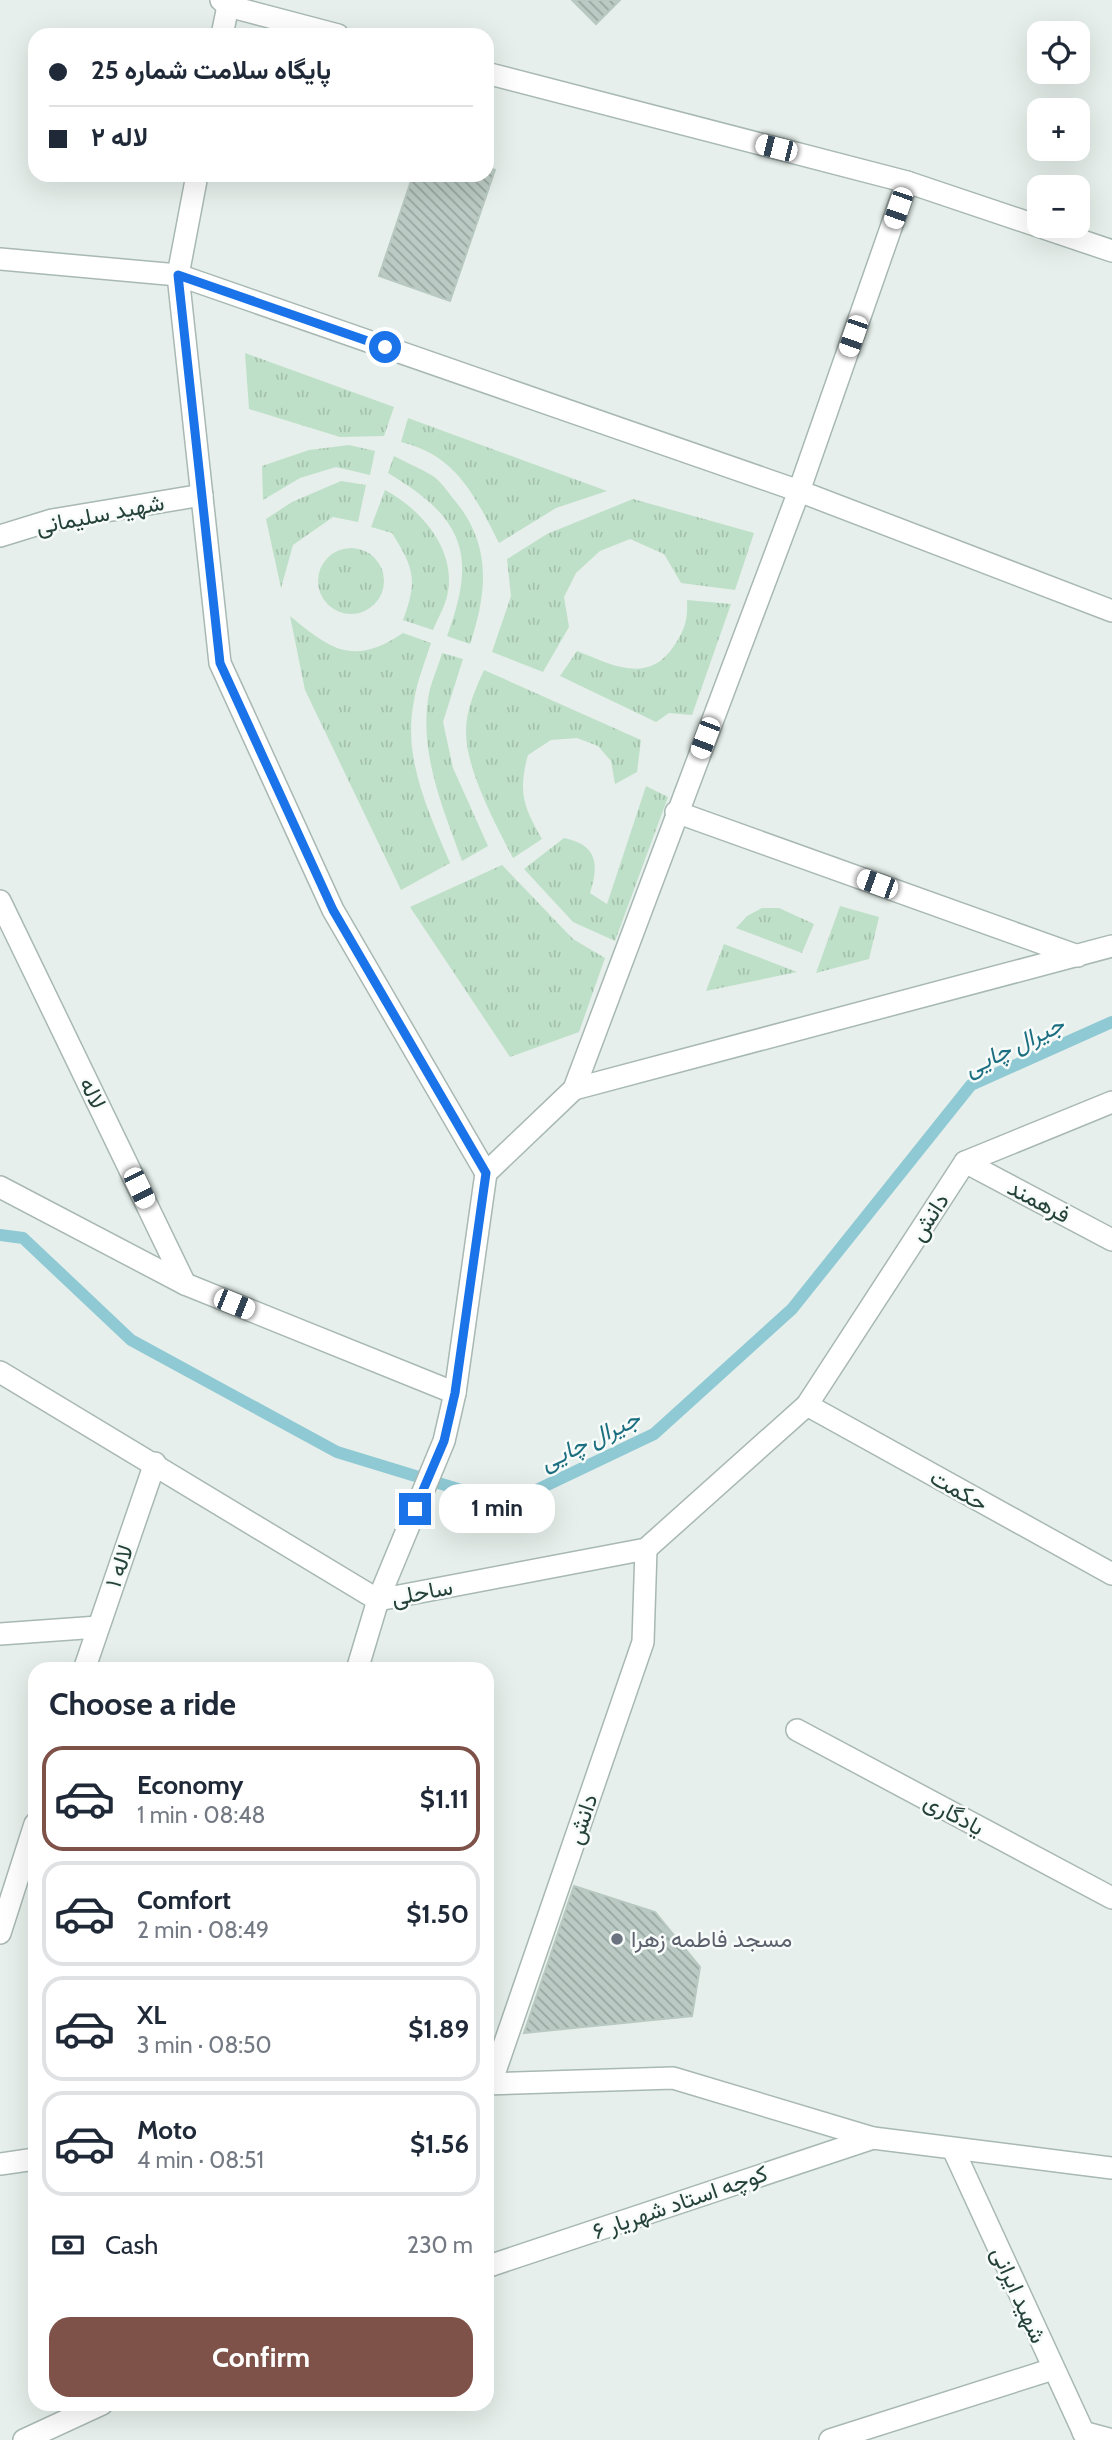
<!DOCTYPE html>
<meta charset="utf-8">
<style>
:root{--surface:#fff;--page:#f6f6f7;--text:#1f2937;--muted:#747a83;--line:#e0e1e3;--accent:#7f5249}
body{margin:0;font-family:Cabin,Vazirmatn,sans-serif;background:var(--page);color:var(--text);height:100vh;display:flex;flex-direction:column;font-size:26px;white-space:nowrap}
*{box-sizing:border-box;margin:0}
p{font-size:23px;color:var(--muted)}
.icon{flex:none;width:38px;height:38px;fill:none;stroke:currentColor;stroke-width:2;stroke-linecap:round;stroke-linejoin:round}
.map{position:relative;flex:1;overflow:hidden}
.panel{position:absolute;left:28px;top:1662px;width:466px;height:749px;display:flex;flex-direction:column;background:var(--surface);border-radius:21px;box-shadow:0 7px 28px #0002}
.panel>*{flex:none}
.top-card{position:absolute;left:28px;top:28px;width:466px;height:154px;border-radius:21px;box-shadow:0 7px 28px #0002;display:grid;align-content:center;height:154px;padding:0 21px;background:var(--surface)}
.tools{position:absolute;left:1027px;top:21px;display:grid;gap:14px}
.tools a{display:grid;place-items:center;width:63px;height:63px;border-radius:14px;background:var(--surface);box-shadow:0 7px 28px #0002;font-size:35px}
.end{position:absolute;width:32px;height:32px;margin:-16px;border:9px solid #1a73e8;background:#fff;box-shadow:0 0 0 4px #fff}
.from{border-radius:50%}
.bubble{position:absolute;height:49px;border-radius:21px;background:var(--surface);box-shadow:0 7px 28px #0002;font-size:23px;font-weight:700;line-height:49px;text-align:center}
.car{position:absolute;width:21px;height:42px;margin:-21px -10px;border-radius:9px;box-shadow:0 0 5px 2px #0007;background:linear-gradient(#fff 24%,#345 0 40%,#fff 0 76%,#345 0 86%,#fff 0)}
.top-card b{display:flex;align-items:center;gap:24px;height:66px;font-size:26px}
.top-card b+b{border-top:2px solid var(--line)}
.top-card i{width:18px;height:18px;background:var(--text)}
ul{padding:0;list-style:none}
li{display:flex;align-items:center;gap:21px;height:105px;margin:0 14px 10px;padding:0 7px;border:4px solid var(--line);border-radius:21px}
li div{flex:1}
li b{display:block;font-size:26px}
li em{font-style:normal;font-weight:700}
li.active{border-color:var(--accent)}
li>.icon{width:63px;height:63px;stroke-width:1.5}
h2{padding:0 21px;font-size:32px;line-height:84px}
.pay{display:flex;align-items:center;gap:18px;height:77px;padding:0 21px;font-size:26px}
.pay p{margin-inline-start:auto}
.cta{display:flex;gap:14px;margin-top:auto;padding:14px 21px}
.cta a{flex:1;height:80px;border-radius:21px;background:var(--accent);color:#fff;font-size:28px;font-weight:700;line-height:80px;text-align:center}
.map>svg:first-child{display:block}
.park{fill:url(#park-tufts)}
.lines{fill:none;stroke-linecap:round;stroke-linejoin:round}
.stream{stroke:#8ec9d4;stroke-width:12}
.building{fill:url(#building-back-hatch);stroke:#b8c9c2;stroke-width:2}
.minor-casing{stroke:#a8b8b2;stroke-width:24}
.minor{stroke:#fff;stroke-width:21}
.route{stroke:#1a73e8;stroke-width:9}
.worship-dot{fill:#6b7280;stroke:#f7fbf9;stroke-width:2.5}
.labels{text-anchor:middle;stroke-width:5;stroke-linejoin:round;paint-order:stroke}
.street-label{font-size:23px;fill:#24423a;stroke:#f7fbf9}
.worship-label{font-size:23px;fill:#5b616d;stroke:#f7fbf9;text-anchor:start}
.water-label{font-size:24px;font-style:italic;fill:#1c6f80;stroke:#f7fbf9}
</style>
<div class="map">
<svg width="1112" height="2440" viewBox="0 0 1112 2440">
<defs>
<pattern id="park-tufts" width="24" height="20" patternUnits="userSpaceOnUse" patternTransform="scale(1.75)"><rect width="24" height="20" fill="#bfe0c8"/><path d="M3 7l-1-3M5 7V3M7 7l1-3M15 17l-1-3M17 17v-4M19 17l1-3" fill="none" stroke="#a4c1ad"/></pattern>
<pattern id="building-back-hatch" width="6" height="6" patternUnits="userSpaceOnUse" patternTransform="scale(1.75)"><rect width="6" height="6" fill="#bbcac4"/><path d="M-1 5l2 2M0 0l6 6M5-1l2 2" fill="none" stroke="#98a6a0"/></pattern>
</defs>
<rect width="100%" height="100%" fill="#e6efeb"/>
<g class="park">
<path d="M 245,353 L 394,407 L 384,436 L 340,437 L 249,409 Z"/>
<path d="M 408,418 L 607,491 L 556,508 L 499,543 C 475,496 456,455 401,442 Z"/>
<path d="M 349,445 L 375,451 L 370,475 L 336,467 L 300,478 L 263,500 L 262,466 L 309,450 Z"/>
<path d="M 394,456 C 407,463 420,468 433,476 C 440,481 446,489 451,496 C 492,542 488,590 470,644 L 447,636 C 478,553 463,518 388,473 Z"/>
<path d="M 341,481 L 366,485 L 358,522 L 333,517 L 293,545 L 281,588 L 266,519 L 292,502 Z"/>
<path d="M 385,490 C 423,510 460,554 446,600 C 443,610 437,620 433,630 L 403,620 C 418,580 414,568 392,533 L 371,527 Z"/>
<path d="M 633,499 L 754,533 L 735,590 L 681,583 L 664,554 L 630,539 L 600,551 L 576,573 L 564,597 L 569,627 L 543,672 L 492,652 L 511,596 L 507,559 L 547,534 Z"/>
<circle cx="351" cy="581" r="33"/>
<path d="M 687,600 L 731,604 L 692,715 L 669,713 L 656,722 L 560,676 L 577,651 C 612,665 648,685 674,646 C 685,629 688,620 687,600 Z"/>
<path d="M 290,616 C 330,649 353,667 403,633 L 431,643 C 425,662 417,681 414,701 C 402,757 429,813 450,863 L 401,890 L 305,690 Z"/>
<path d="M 442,653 L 463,659 L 443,722 L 453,768 L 488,846 L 462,861 C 443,808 420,756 428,699 C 430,684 438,668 442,653 Z"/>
<path d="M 484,670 L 641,740 L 637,772 L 615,784 L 611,761 L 598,746 L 577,738 L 551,740 L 528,755 C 518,792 523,806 542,839 L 513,858 C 496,825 466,770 466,732 C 466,710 475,690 484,670 Z"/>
<path d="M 646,786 L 668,797 L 615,941 L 573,922 L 524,869 L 564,838 C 598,845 599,865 590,893 L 607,904 Z"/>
<path d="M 502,865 L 573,939 L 605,958 L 579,1032 L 510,1057 L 410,907 Z"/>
<path d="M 840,906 L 879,917 L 869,959 L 816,973 Z"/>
<path d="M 762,908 L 779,908 L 814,924 L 802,953 L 736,928 L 747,916 Z"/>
<path d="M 724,944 L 797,972 L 706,991 Z"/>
</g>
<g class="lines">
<path class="stream" d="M 0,1235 L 23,1238 L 131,1340 L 337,1452 L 507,1504 L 654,1434 L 792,1309 L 971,1085 L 1112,1022"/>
</g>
<g class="building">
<path d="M 572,0 L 620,0 L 596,24 Z"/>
<path d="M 486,167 L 495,170 L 450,301 L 379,276 L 413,175 L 486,175 Z"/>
<path d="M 574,1886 L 655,1912 L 700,1967 L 692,2016 L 524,2033 Z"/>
</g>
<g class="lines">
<g class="minor-casing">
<g id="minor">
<path d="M 221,0 L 228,6 L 338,35"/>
<path d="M 222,35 L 228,6"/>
<path d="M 486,73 L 907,182"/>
<path d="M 1112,251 L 907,182 L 799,491 L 574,1089 L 486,1173 L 333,910 L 220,663 L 178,275 L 799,491 L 1112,611"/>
<path d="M 0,259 L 178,275 L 197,175"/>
<path d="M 0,536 L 52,520 L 202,495"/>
<path d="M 676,812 L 1078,956"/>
<path d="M 0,901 L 185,1284"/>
<path d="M 574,1089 L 1112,946"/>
<path d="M 965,1162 L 1112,1240"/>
<path d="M 0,1187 L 185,1284 L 455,1393"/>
<path d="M 0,1372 L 378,1600 L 646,1549 L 807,1405 L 965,1162 L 1112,1102"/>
<path d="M 807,1405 L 1112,1574"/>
<path d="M 0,1634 L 98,1627"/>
<path d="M 84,1670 L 155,1463"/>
<path d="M 357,1670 L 378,1600 L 444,1441 L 455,1393 L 486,1173"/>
<path d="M 797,1730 L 1112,1898"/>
<path d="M 0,1933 L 35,1824"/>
<path d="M 491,2083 L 643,1642 L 646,1549"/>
<path d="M 486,2084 L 673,2078 L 873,2138 L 1112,2168"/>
<path d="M 953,2149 L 1087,2440"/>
<path d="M 0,2164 L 35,2159"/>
<path d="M 486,2267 L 873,2138"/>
<path d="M 1083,2432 L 1112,2440"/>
<path d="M 24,2440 L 102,2404"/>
<path d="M 830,2440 L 1053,2369"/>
</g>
</g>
<use href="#minor" class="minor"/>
</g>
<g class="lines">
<path class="route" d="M 385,347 L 178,275 L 220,663 L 333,910 L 486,1173 L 455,1393 L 444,1441 L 415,1509"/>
</g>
<circle class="worship-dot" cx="617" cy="1939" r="7"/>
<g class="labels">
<g class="street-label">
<text transform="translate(100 514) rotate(-11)" y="8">شهید سلیمانی</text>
<text transform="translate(93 1093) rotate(64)" y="8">لاله</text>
<text transform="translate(1039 1201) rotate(28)" y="8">فرهمند</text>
<text transform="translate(929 1217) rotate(-57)" y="8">دانش</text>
<text transform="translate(959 1490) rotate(29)" y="8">حکمت</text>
<text transform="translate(119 1566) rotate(-71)" y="8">لاله ۱</text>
<text transform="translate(422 1592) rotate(-11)" y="8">ساحلی</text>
<text transform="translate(954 1814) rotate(28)" y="8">یادگاری</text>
<text transform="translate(582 1819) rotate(-71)" y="8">دانش</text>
<text transform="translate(680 2202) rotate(-19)" y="8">کوچه استاد شهریار ۶</text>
<text transform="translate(1019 2295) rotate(66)" y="8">شهید ایرانی</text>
</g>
<g class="worship-label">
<text x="631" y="1947">مسجد فاطمه زهرا</text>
</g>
<g class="water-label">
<text transform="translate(1014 1046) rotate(-26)" y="8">جیرال چایی</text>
<text transform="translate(590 1440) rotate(-26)" y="8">جیرال چایی</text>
</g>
</g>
</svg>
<div class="tools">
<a><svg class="icon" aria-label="locate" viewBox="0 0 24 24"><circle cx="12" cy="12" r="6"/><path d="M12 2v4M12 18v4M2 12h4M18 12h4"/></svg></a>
<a>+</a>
<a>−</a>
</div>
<i class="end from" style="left:385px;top:347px"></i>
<i class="end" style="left:415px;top:1509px"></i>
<div class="bubble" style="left:439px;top:1484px;width:116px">1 min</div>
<i class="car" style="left:776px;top:148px;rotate:284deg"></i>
<i class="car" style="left:898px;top:208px;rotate:199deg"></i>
<i class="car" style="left:853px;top:336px;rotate:199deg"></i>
<i class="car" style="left:705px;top:738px;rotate:201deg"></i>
<i class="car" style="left:877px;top:884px;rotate:290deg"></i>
<i class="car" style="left:139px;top:1188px;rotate:154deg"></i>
<i class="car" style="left:234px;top:1304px;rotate:112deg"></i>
<div class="top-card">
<b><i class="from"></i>پایگاه سلامت شماره 25</b>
<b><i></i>لاله ۲</b>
</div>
<section class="panel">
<h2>Choose a ride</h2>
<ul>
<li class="active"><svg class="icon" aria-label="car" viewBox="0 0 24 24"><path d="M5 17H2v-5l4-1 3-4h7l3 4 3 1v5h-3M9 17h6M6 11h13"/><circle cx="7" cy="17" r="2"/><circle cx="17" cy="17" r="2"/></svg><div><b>Economy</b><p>1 min · 08:48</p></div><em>$1.11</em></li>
<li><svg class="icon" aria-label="car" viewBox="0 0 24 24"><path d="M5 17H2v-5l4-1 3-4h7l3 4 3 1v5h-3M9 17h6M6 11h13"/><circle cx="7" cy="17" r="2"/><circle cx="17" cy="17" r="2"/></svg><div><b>Comfort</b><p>2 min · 08:49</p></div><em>$1.50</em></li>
<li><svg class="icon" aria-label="car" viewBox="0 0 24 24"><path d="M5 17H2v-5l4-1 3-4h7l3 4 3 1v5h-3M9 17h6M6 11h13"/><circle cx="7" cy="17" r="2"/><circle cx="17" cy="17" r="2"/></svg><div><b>XL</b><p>3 min · 08:50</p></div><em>$1.89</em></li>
<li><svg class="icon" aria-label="car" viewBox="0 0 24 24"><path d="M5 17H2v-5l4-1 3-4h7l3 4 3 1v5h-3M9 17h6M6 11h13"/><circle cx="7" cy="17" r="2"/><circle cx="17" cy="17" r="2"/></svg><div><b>Moto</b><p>4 min · 08:51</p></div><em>$1.56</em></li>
</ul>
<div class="pay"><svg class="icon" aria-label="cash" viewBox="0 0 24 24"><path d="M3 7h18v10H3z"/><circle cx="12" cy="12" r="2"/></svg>Cash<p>230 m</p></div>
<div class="cta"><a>Confirm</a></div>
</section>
</div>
